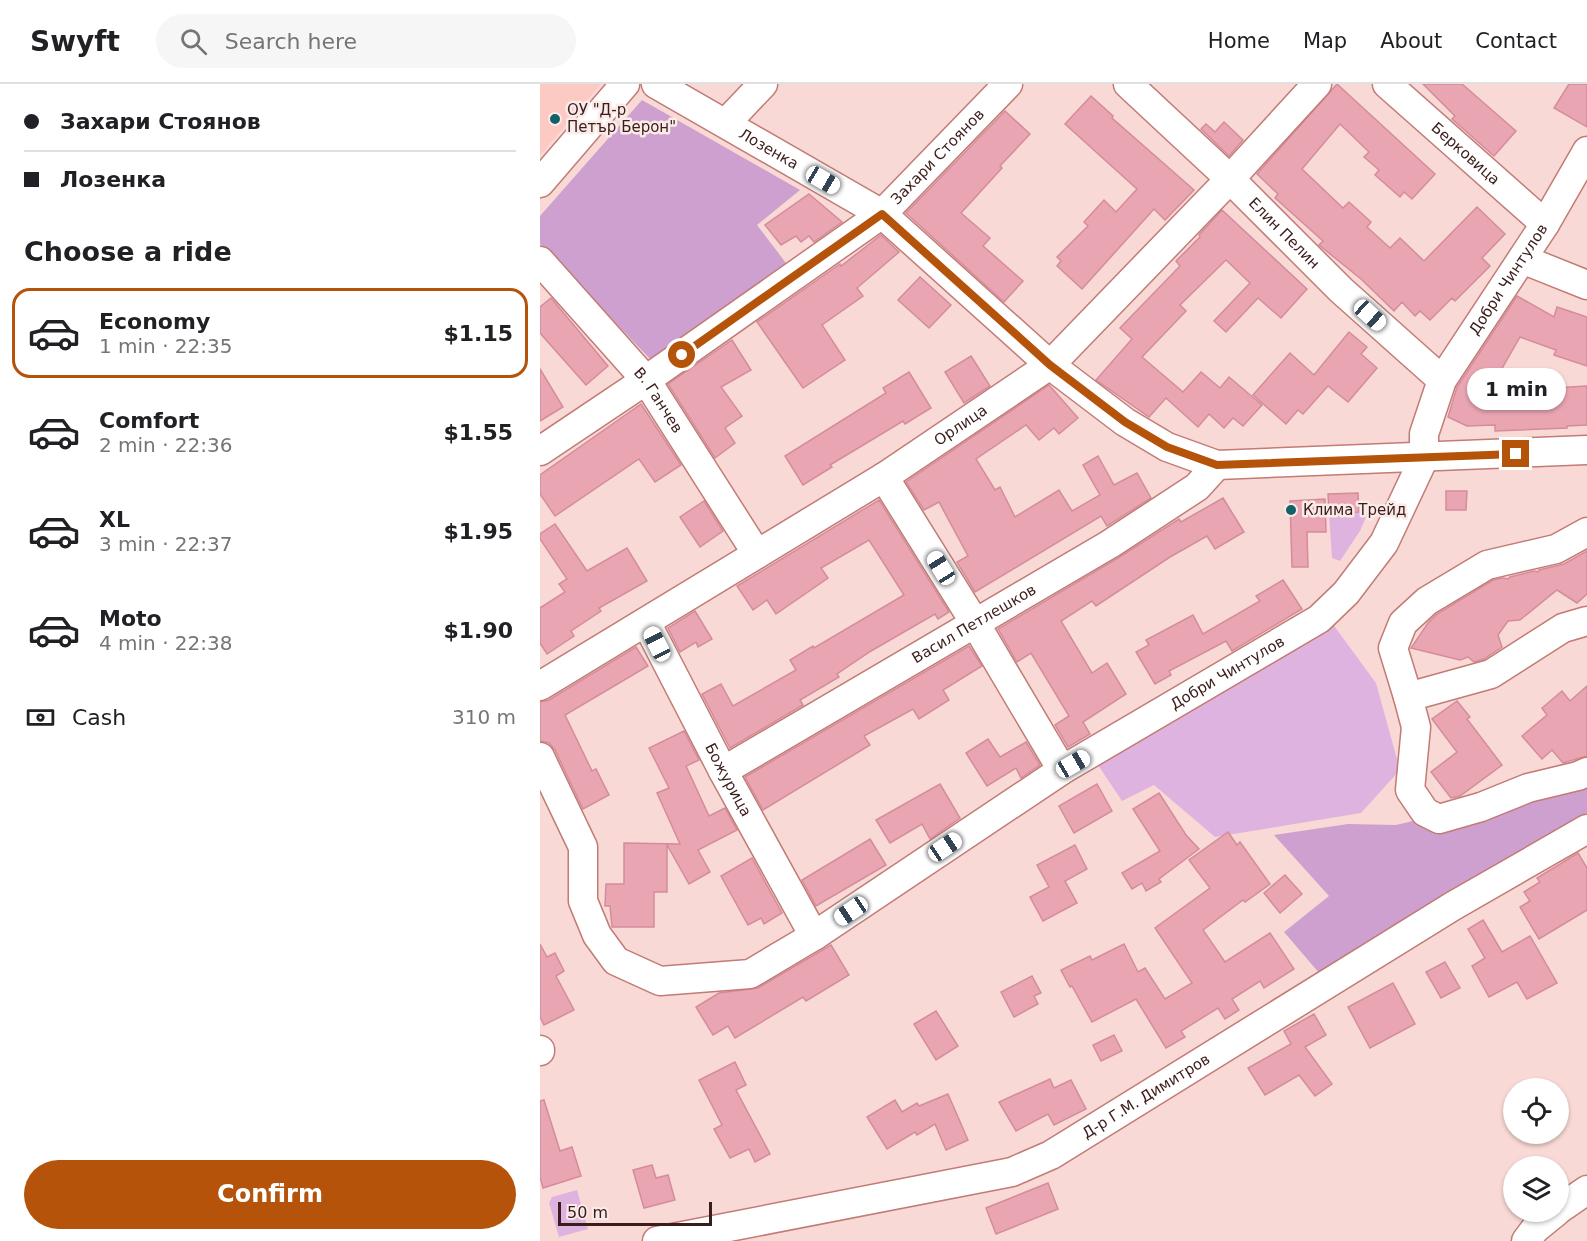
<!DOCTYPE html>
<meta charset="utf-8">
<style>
:root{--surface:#fff;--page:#f6f6f6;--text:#202124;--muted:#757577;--line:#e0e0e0;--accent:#b45309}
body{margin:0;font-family:"DejaVu Sans",sans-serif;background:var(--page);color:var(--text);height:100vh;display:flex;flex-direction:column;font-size:22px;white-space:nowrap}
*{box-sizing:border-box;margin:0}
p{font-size:20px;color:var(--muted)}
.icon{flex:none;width:33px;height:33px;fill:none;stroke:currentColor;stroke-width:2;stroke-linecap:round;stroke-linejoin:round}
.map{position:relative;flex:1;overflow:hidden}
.drawer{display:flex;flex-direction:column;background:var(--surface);width:540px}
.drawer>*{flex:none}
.hud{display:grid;align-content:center;height:132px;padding:0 24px;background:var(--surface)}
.fabs{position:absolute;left:963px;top:994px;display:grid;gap:12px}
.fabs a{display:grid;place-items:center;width:66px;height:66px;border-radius:50%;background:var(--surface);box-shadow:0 2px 4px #0004;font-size:30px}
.scale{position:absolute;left:18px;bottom:15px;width:154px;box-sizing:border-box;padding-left:6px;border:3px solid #3a1d1b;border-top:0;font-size:16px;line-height:21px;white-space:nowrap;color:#3a1d1b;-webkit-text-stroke:4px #faeae8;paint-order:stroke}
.end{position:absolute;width:27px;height:27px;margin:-14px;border:8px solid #b45309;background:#fff;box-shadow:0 0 0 3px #fff}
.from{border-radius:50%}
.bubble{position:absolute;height:42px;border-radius:21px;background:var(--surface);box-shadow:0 2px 4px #0004;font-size:20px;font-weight:700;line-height:42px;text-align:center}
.car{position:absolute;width:18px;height:36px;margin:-18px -9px;border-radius:8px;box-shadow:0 0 4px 2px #0007;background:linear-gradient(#fff 24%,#345 0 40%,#fff 0 76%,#345 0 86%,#fff 0)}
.hud b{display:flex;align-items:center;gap:21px;height:57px;font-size:22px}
.hud b+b{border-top:2px solid var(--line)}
.hud i{width:15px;height:15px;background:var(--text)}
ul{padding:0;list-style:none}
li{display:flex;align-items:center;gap:18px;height:90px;margin:0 12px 9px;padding:0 12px;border:3px solid transparent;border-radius:18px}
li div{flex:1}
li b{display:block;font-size:22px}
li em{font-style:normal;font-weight:700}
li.current{border-color:var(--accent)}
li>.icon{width:54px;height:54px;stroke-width:1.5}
h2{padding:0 24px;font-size:27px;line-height:72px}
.pay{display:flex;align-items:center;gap:15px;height:66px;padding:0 24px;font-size:22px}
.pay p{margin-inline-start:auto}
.action{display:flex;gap:12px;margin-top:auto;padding:12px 24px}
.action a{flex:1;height:69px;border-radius:36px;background:var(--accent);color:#fff;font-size:24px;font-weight:700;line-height:69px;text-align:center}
header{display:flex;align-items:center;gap:36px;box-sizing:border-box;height:84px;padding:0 30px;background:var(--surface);border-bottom:2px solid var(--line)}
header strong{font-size:28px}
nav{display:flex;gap:33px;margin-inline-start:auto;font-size:21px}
.search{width:420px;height:54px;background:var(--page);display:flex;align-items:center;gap:15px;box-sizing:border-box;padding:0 21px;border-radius:33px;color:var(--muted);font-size:22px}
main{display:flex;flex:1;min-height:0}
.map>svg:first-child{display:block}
.built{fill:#fdc9c3}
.green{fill:#dfb3df}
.forest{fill:#cea0cf}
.building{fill:#eaa5b3;stroke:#d48c9b;stroke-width:1.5}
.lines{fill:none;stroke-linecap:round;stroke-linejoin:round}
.minor-casing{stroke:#c27b75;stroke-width:31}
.minor{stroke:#fff;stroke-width:28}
.route{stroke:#b45309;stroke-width:8}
.poi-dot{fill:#126169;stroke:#faeae8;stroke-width:2}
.labels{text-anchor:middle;stroke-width:5;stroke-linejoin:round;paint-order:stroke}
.poi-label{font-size:15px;fill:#3a1d1b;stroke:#faeae8;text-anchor:start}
.street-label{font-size:15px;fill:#3a1d1b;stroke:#faeae8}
</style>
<header>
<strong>Swyft</strong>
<div class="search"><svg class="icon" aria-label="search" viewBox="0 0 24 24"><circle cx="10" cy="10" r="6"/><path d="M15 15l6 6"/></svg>Search here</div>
<nav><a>Home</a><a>Map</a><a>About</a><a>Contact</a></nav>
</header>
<main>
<section class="drawer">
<div class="hud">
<b><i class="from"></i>Захари Стоянов</b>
<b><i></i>Лозенка</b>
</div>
<h2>Choose a ride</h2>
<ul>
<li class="current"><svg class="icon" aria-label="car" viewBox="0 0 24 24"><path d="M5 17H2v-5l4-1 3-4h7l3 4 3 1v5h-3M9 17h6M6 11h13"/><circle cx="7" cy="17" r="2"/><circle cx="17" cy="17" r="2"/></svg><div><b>Economy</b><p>1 min · 22:35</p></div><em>$1.15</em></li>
<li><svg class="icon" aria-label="car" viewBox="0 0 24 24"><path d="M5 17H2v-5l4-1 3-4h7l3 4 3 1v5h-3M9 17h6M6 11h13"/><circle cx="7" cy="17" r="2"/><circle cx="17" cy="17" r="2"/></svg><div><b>Comfort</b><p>2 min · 22:36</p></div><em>$1.55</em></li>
<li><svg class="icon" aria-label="car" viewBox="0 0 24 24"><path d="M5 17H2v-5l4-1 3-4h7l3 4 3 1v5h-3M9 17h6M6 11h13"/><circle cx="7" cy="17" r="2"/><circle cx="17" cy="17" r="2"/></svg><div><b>XL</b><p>3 min · 22:37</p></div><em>$1.95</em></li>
<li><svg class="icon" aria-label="car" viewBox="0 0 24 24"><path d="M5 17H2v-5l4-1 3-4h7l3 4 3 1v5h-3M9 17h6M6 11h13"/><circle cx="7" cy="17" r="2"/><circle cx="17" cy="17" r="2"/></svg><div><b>Moto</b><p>4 min · 22:38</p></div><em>$1.90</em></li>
</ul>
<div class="pay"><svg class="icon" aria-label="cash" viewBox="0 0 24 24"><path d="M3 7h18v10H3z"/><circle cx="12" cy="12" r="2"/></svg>Cash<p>310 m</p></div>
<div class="action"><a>Confirm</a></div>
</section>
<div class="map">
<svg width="1047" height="1157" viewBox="0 0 1047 1157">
<rect width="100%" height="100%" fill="#f9d9d5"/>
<path class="built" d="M 0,0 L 61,0 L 0,71 Z"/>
<g class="green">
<path d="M 828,428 L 820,447 L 800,477 L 792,474 L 789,429 Z"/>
<path d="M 792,539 L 836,599 L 860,686 L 821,729 L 675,753 L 614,701 L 582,717 L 558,681 Z"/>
<path d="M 37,1106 L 48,1145 L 19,1153 L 9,1119 L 12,1113 Z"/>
</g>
<g class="forest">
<path d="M 102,16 L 260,106 L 217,141 L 249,183 L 111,276 L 0,160 L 0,132 Z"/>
<path d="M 1047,693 L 1047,729 L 780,890 L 744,848 L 789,812 L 734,751 L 808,740 L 856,741 L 1010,705 Z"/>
</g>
<g class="building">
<path d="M 797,0 L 895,90 L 872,115 L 864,108 L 860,113 L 835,91 L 839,86 L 824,73 L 829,68 L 800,40 L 762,85 L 803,124 L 809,118 L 831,138 L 827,143 L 850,164 L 860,154 L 884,177 L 937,123 L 965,150 L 942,174 L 950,182 L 915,217 L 912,214 L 890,236 L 880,227 L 875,232 L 862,218 L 854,227 L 821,195 L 779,161 L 783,157 L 735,114 L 738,110 L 717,90 Z"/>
<path d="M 883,0 L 922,0 L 976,47 L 954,72 L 912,35 L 915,32 Z"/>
<path d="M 1029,0 L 1047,0 L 1047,43 L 1014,24 Z"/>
<path d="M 551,12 L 573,32 L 572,34 L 654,106 L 625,136 L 614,125 L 542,205 L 517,182 L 521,177 L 517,173 L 548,142 L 544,138 L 564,116 L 576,128 L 597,105 L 525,40 Z"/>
<path d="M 465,27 L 490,50 L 460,82 L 462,84 L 421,129 L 450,154 L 443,162 L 483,197 L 464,218 L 366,129 Z"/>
<path d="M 684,38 L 703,56 L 689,72 L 661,45 L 666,40 L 675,48 Z"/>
<path d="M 269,110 L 302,138 L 274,158 L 269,152 L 261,158 L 256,152 L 241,161 L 225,141 Z"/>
<path d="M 682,126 L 767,205 L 741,234 L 718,214 L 686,248 L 674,237 L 710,199 L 686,176 L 640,221 L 646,227 L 602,273 L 643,308 L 661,288 L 680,304 L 689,293 L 722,321 L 703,342 L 693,334 L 684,344 L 669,330 L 658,343 L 626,314 L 609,333 L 556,296 L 592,255 L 580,244 L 640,182 L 636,177 L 660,153 L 659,151 Z"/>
<path d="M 341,151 L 359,168 L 317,204 L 323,212 L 282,241 L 305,276 L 263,304 L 217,238 L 300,180 L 301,182 Z"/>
<path d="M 380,193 L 411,221 L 389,244 L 358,216 Z"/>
<path d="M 977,212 L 1014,233 L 1017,223 L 1047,233 L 1047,282 L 1014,271 L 1016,266 L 980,253 L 947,311 L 999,309 L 998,305 L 1047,302 L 1047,341 L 1027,342 L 1027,344 L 955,347 L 955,341 L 927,342 L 908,333 L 917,303 Z"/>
<path d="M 11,214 L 68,282 L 46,301 L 0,249 L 0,223 Z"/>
<path d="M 809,248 L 827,263 L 821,270 L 837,284 L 808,318 L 788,302 L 763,330 L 758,326 L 746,340 L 713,311 L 750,269 L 774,291 Z"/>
<path d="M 192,256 L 211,286 L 181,303 L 202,332 L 185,344 L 195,359 L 175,374 L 128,300 Z"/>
<path d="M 431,272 L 450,302 L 424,319 L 405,288 Z"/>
<path d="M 0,285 L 23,323 L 0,337 Z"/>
<path d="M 369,288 L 391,324 L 365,340 L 363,337 L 290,381 L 292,383 L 263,401 L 245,372 L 346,309 L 343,304 Z"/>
<path d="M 509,301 L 538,334 L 519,350 L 514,344 L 499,356 L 486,341 L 436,375 L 455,406 L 460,403 L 475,433 L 519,406 L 532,427 L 560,411 L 543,381 L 558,372 L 574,401 L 597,389 L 611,414 L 567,442 L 561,432 L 435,508 L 417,478 L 428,472 L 399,418 L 384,426 L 366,398 Z"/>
<path d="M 101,320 L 141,381 L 115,398 L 99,375 L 15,432 L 0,410 L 0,391 Z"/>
<path d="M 906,407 L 927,407 L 926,426 L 906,426 Z"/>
<path d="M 818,409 L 819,428 L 789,429 L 788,410 Z"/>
<path d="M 683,414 L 704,448 L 675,465 L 667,452 L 630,473 L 556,522 L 552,517 L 521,537 L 552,589 L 567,579 L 586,610 L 543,638 L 550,650 L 528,663 L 515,641 L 529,632 L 491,569 L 477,578 L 458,545 L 578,474 L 639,435 L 641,438 Z"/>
<path d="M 785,415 L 786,448 L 767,448 L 768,483 L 752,483 L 750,417 Z"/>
<path d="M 339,416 L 409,528 L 398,535 L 395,530 L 331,567 L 297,590 L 299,593 L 260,616 L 263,621 L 190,664 L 162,610 L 181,600 L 193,622 L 256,586 L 250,576 L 273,562 L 274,564 L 364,511 L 329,456 L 281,484 L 288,494 L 236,530 L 227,516 L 213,526 L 197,502 Z"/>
<path d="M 164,417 L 183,447 L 160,463 L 140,433 Z"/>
<path d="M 15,440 L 47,487 L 87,464 L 107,497 L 59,524 L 61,527 L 31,547 L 34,552 L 7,570 L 0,559 L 0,524 L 25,508 L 19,500 L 27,495 L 0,455 L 0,450 Z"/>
<path d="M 1047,467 L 1047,510 L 1037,519 L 1017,506 L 980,536 L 968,537 L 958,551 L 962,563 L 944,575 L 934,578 L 928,573 L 920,576 L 871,564 L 888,539 L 897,530 L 953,496 L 963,494 L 968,495 L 970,493 L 994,487 L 998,488 L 999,486 L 1024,480 Z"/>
<path d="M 743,496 L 762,525 L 692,567 L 686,557 L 629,587 L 631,591 L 615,600 L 596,568 L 609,561 L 606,556 L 653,531 L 663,550 L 720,517 L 716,512 Z"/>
<path d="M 155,527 L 172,555 L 158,563 L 156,558 L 140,568 L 128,544 Z"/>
<path d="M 429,562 L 442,582 L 403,606 L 409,616 L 379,635 L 373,625 L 324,652 L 330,661 L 223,726 L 205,693 Z"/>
<path d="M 96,563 L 108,582 L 25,631 L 52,687 L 56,685 L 69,711 L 43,725 L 15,666 L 9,659 L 0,657 L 0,618 L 9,616 Z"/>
<path d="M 1047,602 L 1047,672 L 1023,679 L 1012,666 L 1002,675 L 982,652 L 1007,631 L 1002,624 L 1022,607 L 1030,617 Z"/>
<path d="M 917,617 L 930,633 L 927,635 L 962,681 L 920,712 L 911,714 L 891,688 L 917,668 L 892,635 Z"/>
<path d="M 144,647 L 159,676 L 146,682 L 169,732 L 185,724 L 197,746 L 158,766 L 170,788 L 149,800 L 127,761 L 127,808 L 114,808 L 114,843 L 72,843 L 70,822 L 65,822 L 66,800 L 84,800 L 84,759 L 140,760 L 117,709 L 129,704 L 109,664 Z"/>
<path d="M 448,655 L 460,673 L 486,658 L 500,681 L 481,694 L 476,684 L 447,702 L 426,669 Z"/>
<path d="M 400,700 L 420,734 L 390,755 L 382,740 L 350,759 L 336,736 Z"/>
<path d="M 557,700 L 572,727 L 534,749 L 519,722 Z"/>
<path d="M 619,709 L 646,751 L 659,765 L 619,795 L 621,798 L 606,807 L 602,799 L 592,805 L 582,789 L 620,767 L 593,725 Z"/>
<path d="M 688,748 L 697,761 L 700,758 L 730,800 L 705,818 L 703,816 L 663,846 L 685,878 L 730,849 L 754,885 L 724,904 L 720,897 L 692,915 L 699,926 L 685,935 L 678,924 L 641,947 L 645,953 L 626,964 L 596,915 L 552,938 L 532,902 L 530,903 L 521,886 L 550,872 L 552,876 L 584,860 L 598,888 L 605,884 L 625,915 L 652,899 L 615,844 L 670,804 L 649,776 Z"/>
<path d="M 330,755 L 346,781 L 276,822 L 262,796 Z"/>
<path d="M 535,761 L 547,785 L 525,797 L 537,819 L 503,837 L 490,813 L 509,803 L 497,781 Z"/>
<path d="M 1038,769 L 1047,784 L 1047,826 L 999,855 L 980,823 L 990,817 L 984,808 L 1000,798 L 997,794 Z"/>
<path d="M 212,774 L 242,829 L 224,840 L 221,834 L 208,841 L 181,792 Z"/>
<path d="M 745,791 L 762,810 L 740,829 L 724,809 Z"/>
<path d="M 943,836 L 962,868 L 990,852 L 1017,899 L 987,915 L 977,898 L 949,913 L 932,882 L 945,874 L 928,845 Z"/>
<path d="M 0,860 L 7,873 L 15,869 L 24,887 L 16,892 L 34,926 L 4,941 L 0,933 Z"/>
<path d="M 291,861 L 309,891 L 266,917 L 263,913 L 195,954 L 188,942 L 173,951 L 156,923 L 179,909 L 218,904 Z"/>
<path d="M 905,878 L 920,904 L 901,914 L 886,888 Z"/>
<path d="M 492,892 L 501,909 L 494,912 L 498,920 L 474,933 L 461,908 Z"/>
<path d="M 853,899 L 875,940 L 830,964 L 808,923 Z"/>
<path d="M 396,927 L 418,962 L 396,976 L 374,940 Z"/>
<path d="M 774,930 L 786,951 L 765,963 L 792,1000 L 775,1012 L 759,991 L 725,1011 L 708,984 L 751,960 L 744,947 Z"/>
<path d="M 574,951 L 582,967 L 561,977 L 553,961 Z"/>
<path d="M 195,978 L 206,1001 L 196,1006 L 230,1070 L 215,1078 L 209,1065 L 190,1074 L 174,1045 L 182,1041 L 159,996 Z"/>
<path d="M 510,995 L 514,1004 L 531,996 L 546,1025 L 514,1041 L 508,1030 L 476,1047 L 459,1018 Z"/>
<path d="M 408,1010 L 428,1056 L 406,1066 L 395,1040 L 377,1051 L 375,1048 L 347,1065 L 327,1033 L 355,1016 L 362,1028 L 377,1019 L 379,1022 Z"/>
<path d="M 4,1016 L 20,1067 L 32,1063 L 41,1092 L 3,1104 L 0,1093 L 0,1017 Z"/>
<path d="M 112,1081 L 116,1094 L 128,1091 L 135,1116 L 104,1124 L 93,1086 Z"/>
<path d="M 508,1099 L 518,1125 L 456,1150 L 446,1124 Z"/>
</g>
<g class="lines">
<g class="minor-casing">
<g id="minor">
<path id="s1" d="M 116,0 L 342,130 L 510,281 L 585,338 L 627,363 L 677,381 L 1047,366"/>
<path id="s2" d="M 588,0 L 690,95 L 801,206 L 902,296"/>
<path id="s3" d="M 847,0 L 1005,140"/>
<path d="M 186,39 L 223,0"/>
<path d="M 0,99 L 85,0"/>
<path d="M 982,175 L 1047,201"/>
<path id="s4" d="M 0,177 L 106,296 L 217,470"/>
<path id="s5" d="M 0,367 L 106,296 L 342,130 L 468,0"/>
<path d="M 344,393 L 435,539 L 522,686"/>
<path d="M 1047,537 L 1023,544 L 951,590 L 868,613 L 876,643 L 870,706 L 885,728 L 899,735 L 941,723 L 988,704 L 1038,692 L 1047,688"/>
<path id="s6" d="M 106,538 L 183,687 L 274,852"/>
<path id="s7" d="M 0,602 L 344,393 L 510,281 L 690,95 L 777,0"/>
<path d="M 868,613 L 853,564 L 863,539 L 887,517 L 947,481 L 1016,465 L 1047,448"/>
<path id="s8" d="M 0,673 L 43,763 L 43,817 L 57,851 L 76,877 L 120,897 L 210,890 L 274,852 L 522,686 L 779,535 L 806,509 L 844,459 L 884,374 L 884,350 L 902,296 L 1005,140 L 1047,67"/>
<path id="s9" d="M 183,687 L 570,460 L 657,403 L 677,381"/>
<path d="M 0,966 L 0,967"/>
<path d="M 1018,1126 L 1047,1106"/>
<path id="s10" d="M 117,1157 L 472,1088 L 511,1071 L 913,822 L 1047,745"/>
<path d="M 986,1157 L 995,1145 L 1016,1128"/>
</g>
</g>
<use href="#minor" class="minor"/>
</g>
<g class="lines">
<path class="route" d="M 142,271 L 342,130 L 510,281 L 585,338 L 627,363 L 677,381 L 976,370"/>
</g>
<g class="poi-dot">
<circle cx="15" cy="35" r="6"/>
<circle cx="751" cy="426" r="6"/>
</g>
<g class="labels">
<g class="poi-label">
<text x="27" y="31">ОУ "Д-р<tspan x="27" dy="17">Петър Берон"</tspan></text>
<text x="763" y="431">Клима Трейд</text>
</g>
<g class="street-label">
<text dy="5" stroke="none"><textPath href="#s1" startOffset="130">Лозенка</textPath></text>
<text dy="5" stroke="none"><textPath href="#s3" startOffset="105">Берковица</textPath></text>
<text dy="5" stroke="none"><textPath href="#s5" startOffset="496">Захари Стоянов</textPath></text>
<text dy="5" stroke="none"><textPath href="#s2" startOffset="216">Елин Пелин</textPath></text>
<text dy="5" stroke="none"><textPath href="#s8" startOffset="1428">Добри Чинтулов</textPath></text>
<text dy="5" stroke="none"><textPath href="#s4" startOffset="183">В. Ганчев</textPath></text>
<text dy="5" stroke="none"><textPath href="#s7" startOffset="495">Орлица</textPath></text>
<text dy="5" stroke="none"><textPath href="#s9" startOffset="291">Васил Петлешков</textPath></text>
<text dy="5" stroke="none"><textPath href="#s8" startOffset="926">Добри Чинтулов</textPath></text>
<text dy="5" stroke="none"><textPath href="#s6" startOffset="178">Божурица</textPath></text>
<text dy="5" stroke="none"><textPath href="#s10" startOffset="516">Д-р Г.М. Димитров</textPath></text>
</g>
</g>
</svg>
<div class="fabs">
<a><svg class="icon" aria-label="locate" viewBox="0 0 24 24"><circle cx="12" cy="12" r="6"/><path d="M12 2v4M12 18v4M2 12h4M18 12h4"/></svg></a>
<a><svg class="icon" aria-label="layers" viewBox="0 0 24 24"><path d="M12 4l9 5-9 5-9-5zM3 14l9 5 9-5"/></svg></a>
</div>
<div class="scale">50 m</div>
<i class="end from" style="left:142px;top:271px"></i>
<i class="end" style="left:976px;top:370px"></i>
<div class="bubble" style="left:927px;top:284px;width:99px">1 min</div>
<i class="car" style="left:283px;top:96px;rotate:120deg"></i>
<i class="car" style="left:830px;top:231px;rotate:132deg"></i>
<i class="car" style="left:401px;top:484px;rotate:328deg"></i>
<i class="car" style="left:117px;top:560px;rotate:333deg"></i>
<i class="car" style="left:533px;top:680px;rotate:60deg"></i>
<i class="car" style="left:405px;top:763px;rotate:56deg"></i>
<i class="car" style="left:311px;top:827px;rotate:236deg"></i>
</div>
</main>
